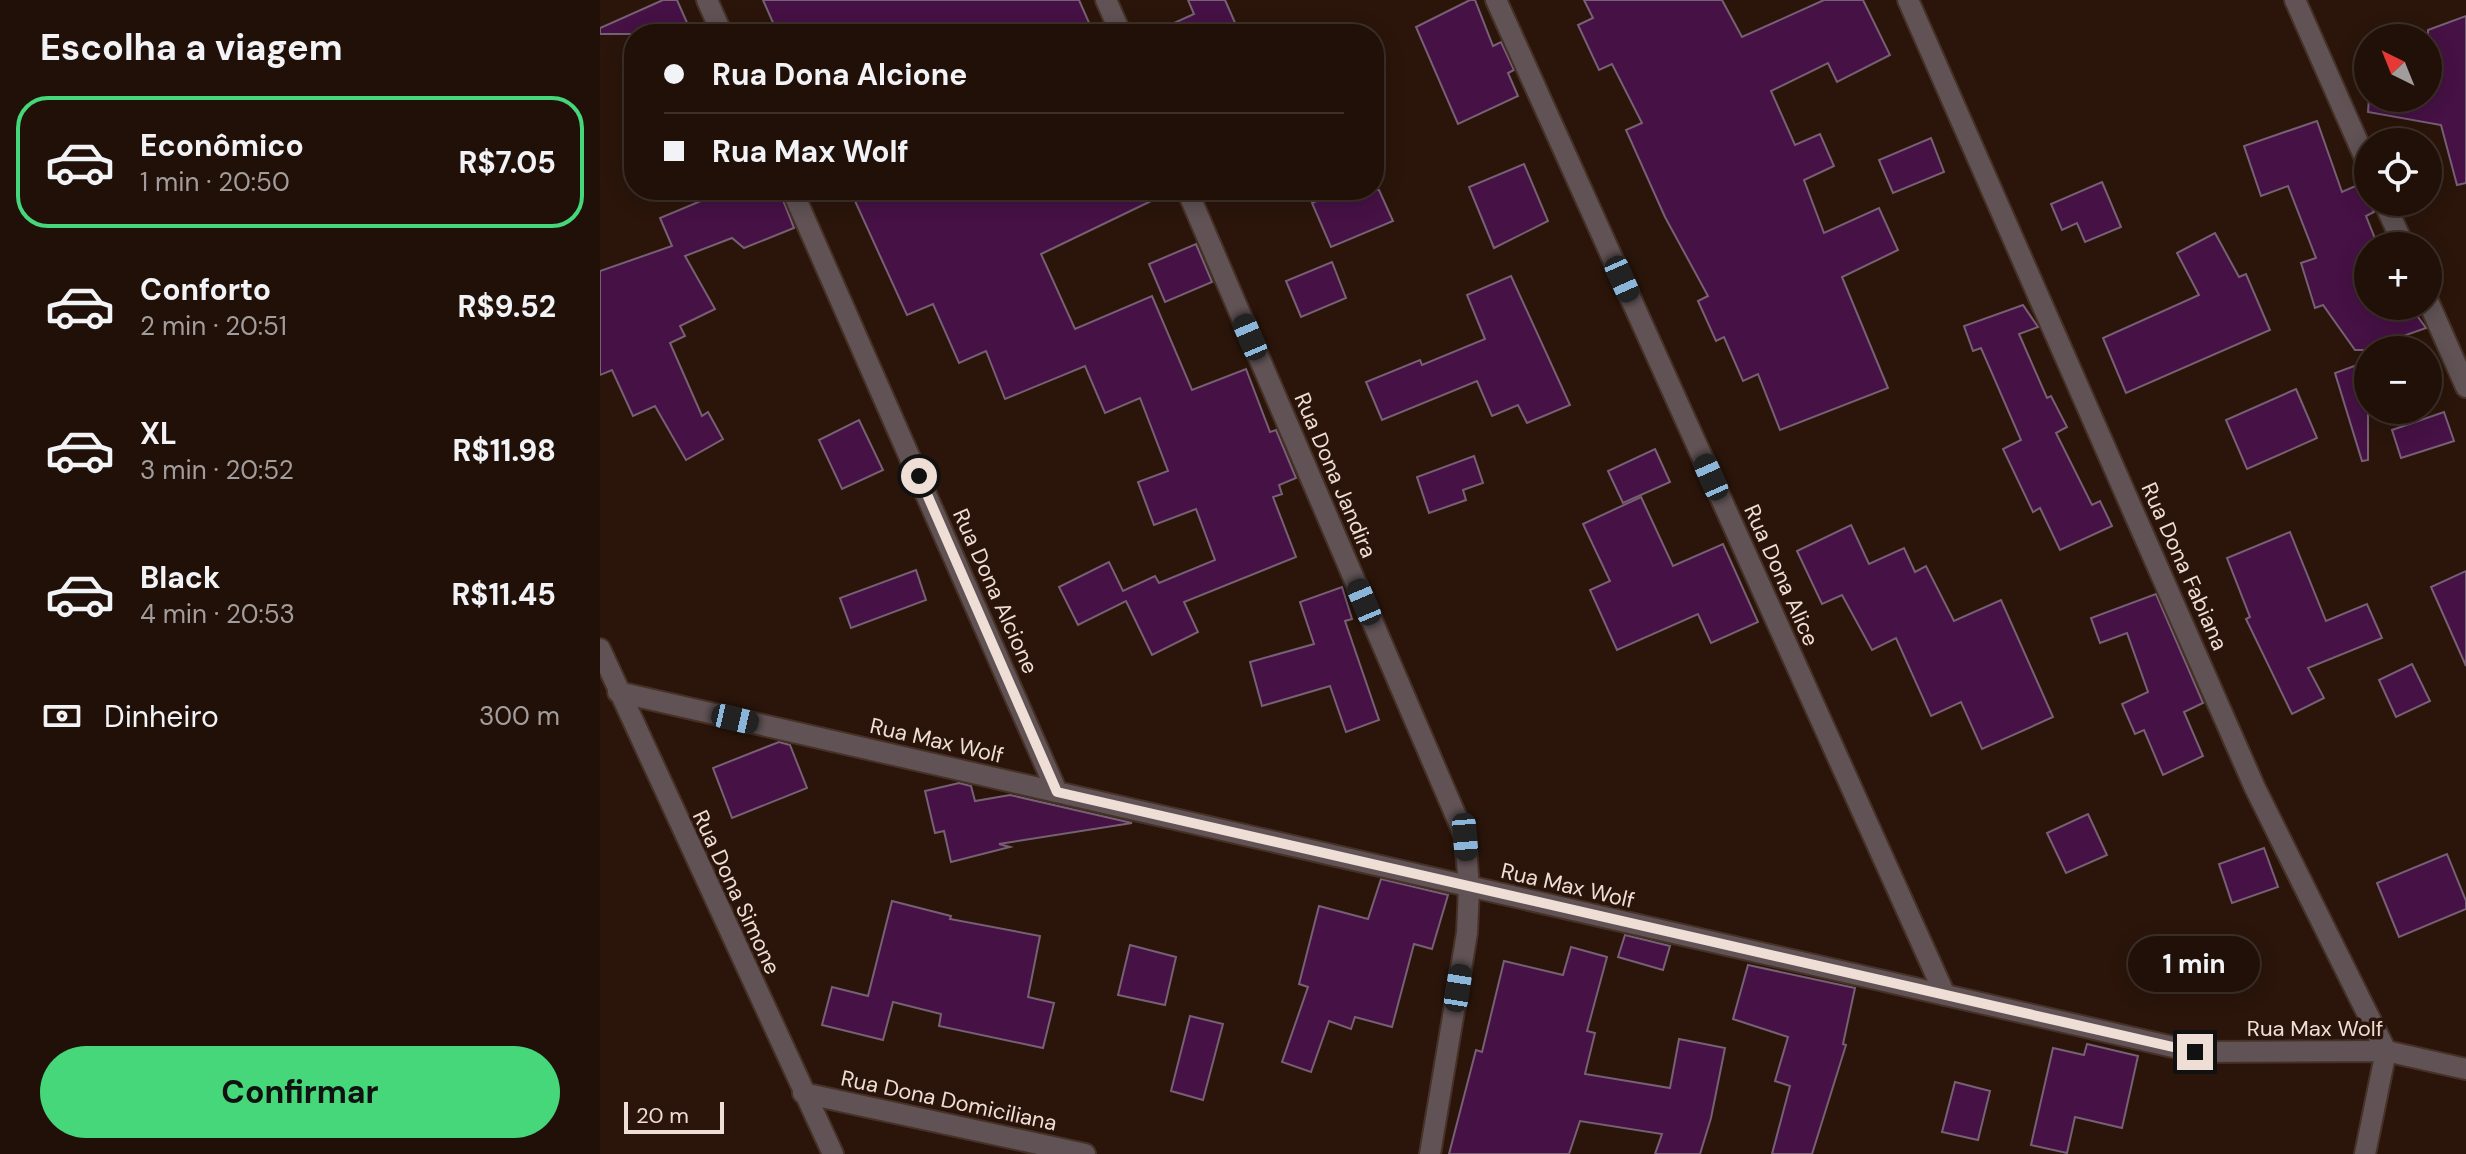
<!DOCTYPE html>
<html lang="pt">
<meta charset="utf-8">
<style>
:root{--surface:#201008;--page:#2d1e16;--text:#f1f3f6;--muted:#a29d9c;--line:#3d3029;--accent:#45d77a}
body{margin:0;font-family:"DM Sans",sans-serif;background:var(--page);color:var(--text);height:100vh;display:flex;flex-direction:column;font-size:30px;white-space:nowrap}
*{box-sizing:border-box;margin:0}
p{font-size:26px;color:var(--muted)}
.icon{flex:none;width:44px;height:44px;fill:none;stroke:currentColor;stroke-width:2;stroke-linecap:round;stroke-linejoin:round}
.map{position:relative;flex:1;overflow:hidden}
.panel{display:flex;flex-direction:column;background:var(--surface);width:600px}
.panel>*{flex:none}
.top-card{position:absolute;left:24px;top:24px;width:760px;height:176px;border-radius:32px;box-shadow:0 4px 20px #0003,0 0 0 2px var(--line);display:grid;align-content:center;height:176px;padding:0 40px;background:var(--surface)}
.needle{width:52px;rotate:317deg}
.tools{position:absolute;left:1754px;top:24px;display:grid;gap:16px}
.tools a{display:grid;place-items:center;width:88px;height:88px;border-radius:50%;background:var(--surface);box-shadow:0 4px 20px #0003,0 0 0 2px var(--line);font-size:40px}
.scale{position:absolute;left:24px;bottom:20px;width:100px;box-sizing:border-box;padding-left:8px;border:4px solid #eeded6;border-top:0;font-size:22px;line-height:28px;white-space:nowrap;color:#eeded6;-webkit-text-stroke:6px #2b150a;paint-order:stroke}
.end{position:absolute;width:36px;height:36px;margin:-18px;border:10px solid #eeded6;background:#111;box-shadow:0 0 0 4px #111}
.from{border-radius:50%}
.bubble{position:absolute;height:56px;border-radius:28px;background:var(--surface);box-shadow:0 4px 20px #0003,0 0 0 2px var(--line);font-size:26px;font-weight:700;line-height:56px;text-align:center}
.car{position:absolute;width:24px;height:48px;margin:-24px -12px;border-radius:10px;box-shadow:0 0 6px 2px #0007;background:linear-gradient(#222 24%,#8ab4d8 0 40%,#222 0 76%,#8ab4d8 0 86%,#222 0)}
.top-card b{display:flex;align-items:center;gap:28px;height:76px;font-size:30px}
.top-card b+b{border-top:2px solid var(--line)}
.top-card i{width:20px;height:20px;background:var(--text)}
ul{padding:0;list-style:none}
li{display:flex;align-items:center;gap:24px;height:132px;margin:0 16px 12px;padding:0 24px;border:4px solid transparent;border-radius:32px}
li div{flex:1}
li b{display:block;font-size:30px}
li em{font-style:normal;font-weight:700}
li.on{border-color:var(--accent)}
li>.icon{width:72px;height:72px;stroke-width:1.5}
h2{padding:0 40px;font-size:36px;line-height:96px}
.pay{display:flex;align-items:center;gap:20px;height:88px;padding:0 40px;font-size:30px}
.pay p{margin-inline-start:auto}
.button{display:flex;gap:16px;margin-top:auto;padding:16px 40px}
.button a{flex:1;height:92px;border-radius:48px;background:var(--accent);color:#111;font-size:32px;font-weight:700;line-height:92px;text-align:center}
main{display:flex;flex:1;min-height:0}
.map>svg:first-child{display:block}
.building{fill:#461145;stroke:#766074;stroke-width:2}
.lines{fill:none;stroke-linecap:round;stroke-linejoin:round}
.minor-casing{stroke:#463127;stroke-width:24}
.minor{stroke:#605255;stroke-width:20}
.route{stroke:#eeded6;stroke-width:10}
.labels{text-anchor:middle;stroke-width:7;stroke-linejoin:round;paint-order:stroke}
.street-label{font-size:22px;fill:#eeded6;stroke:#2b150a}
</style>
<main>
<section class="panel">
<h2>Escolha a viagem</h2>
<ul>
<li class="on"><svg class="icon" aria-label="car" viewBox="0 0 24 24"><path d="M5 17H2v-5l4-1 3-4h7l3 4 3 1v5h-3M9 17h6M6 11h13"/><circle cx="7" cy="17" r="2"/><circle cx="17" cy="17" r="2"/></svg><div><b>Econômico</b><p>1 min · 20:50</p></div><em>R$7.05</em></li>
<li><svg class="icon" aria-label="car" viewBox="0 0 24 24"><path d="M5 17H2v-5l4-1 3-4h7l3 4 3 1v5h-3M9 17h6M6 11h13"/><circle cx="7" cy="17" r="2"/><circle cx="17" cy="17" r="2"/></svg><div><b>Conforto</b><p>2 min · 20:51</p></div><em>R$9.52</em></li>
<li><svg class="icon" aria-label="car" viewBox="0 0 24 24"><path d="M5 17H2v-5l4-1 3-4h7l3 4 3 1v5h-3M9 17h6M6 11h13"/><circle cx="7" cy="17" r="2"/><circle cx="17" cy="17" r="2"/></svg><div><b>XL</b><p>3 min · 20:52</p></div><em>R$11.98</em></li>
<li><svg class="icon" aria-label="car" viewBox="0 0 24 24"><path d="M5 17H2v-5l4-1 3-4h7l3 4 3 1v5h-3M9 17h6M6 11h13"/><circle cx="7" cy="17" r="2"/><circle cx="17" cy="17" r="2"/></svg><div><b>Black</b><p>4 min · 20:53</p></div><em>R$11.45</em></li>
</ul>
<div class="pay"><svg class="icon" aria-label="cash" viewBox="0 0 24 24"><path d="M3 7h18v10H3z"/><circle cx="12" cy="12" r="2"/></svg>Dinheiro<p>300 m</p></div>
<div class="button"><a>Confirmar</a></div>
</section>
<div class="map">
<svg width="1866" height="1154" viewBox="0 0 1866 1154">
<rect width="100%" height="100%" fill="#2b150a"/>
<g class="building">
<path d="M 63,0 L 77,0 L 92,34 L 0,34 L 0,28 Z"/>
<path d="M 163,0 L 479,0 L 494,34 L 178,34 Z"/>
<path d="M 588,0 L 625,0 L 640,34 L 550,34 L 594,14 Z"/>
<path d="M 870,0 L 875,0 L 893,46 L 901,42 L 914,70 L 908,73 L 918,96 L 858,124 L 816,27 Z"/>
<path d="M 984,0 L 1122,0 L 1142,37 L 1224,0 L 1263,0 L 1290,55 L 1237,82 L 1228,63 L 1171,91 L 1195,145 L 1220,134 L 1234,166 L 1204,180 L 1224,233 L 1279,208 L 1298,250 L 1242,277 L 1288,388 L 1180,430 L 1158,374 L 1143,381 L 1124,337 L 1116,341 L 1098,301 L 1108,296 L 1065,217 L 1026,130 L 1042,123 L 1012,64 L 999,70 L 978,25 L 993,18 Z"/>
<path d="M 1866,16 L 1866,183 L 1857,185 L 1841,125 L 1768,112 L 1769,98 L 1828,98 L 1828,30 Z"/>
<path d="M 1717,121 L 1742,192 L 1760,184 L 1774,212 L 1766,216 L 1778,246 L 1768,246 L 1768,306 L 1810,306 L 1826,328 L 1803,336 L 1808,350 L 1755,350 L 1723,305 L 1715,308 L 1701,263 L 1716,258 L 1688,186 L 1661,196 L 1644,146 Z"/>
<path d="M 1331,138 L 1344,172 L 1293,193 L 1279,160 Z"/>
<path d="M 924,164 L 948,221 L 894,248 L 869,187 Z"/>
<path d="M 1502,182 L 1521,227 L 1485,242 L 1477,223 L 1462,230 L 1451,204 Z"/>
<path d="M 97,190 L 179,190 L 194,228 L 144,248 L 132,238 L 85,256 L 115,309 L 80,326 L 85,336 L 70,343 L 102,416 L 108,412 L 123,439 L 86,460 L 55,406 L 33,416 L 12,370 L 0,375 L 0,271 L 72,246 L 60,218 L 101,201 Z"/>
<path d="M 250,190 L 574,190 L 441,254 L 475,329 L 552,296 L 592,390 L 646,369 L 670,432 L 676,430 L 696,478 L 679,485 L 682,494 L 673,497 L 696,557 L 584,602 L 598,632 L 552,655 L 526,601 L 478,625 L 459,587 L 509,562 L 523,591 L 555,576 L 559,583 L 615,560 L 596,509 L 554,525 L 538,482 L 568,471 L 540,398 L 505,413 L 485,366 L 405,399 L 386,351 L 359,363 L 333,304 L 307,315 Z"/>
<path d="M 741,190 L 779,190 L 793,221 L 731,247 L 712,203 Z"/>
<path d="M 1615,233 L 1639,277 L 1646,274 L 1670,330 L 1526,393 L 1503,338 L 1599,295 L 1577,253 Z"/>
<path d="M 596,244 L 612,282 L 565,302 L 549,264 Z"/>
<path d="M 732,262 L 746,298 L 701,317 L 686,281 Z"/>
<path d="M 911,276 L 970,405 L 927,423 L 918,405 L 892,416 L 877,381 L 782,420 L 766,382 L 820,360 L 822,365 L 885,339 L 867,295 Z"/>
<path d="M 1423,305 L 1438,327 L 1419,334 L 1447,398 L 1451,396 L 1467,427 L 1456,433 L 1492,505 L 1500,501 L 1512,526 L 1460,550 L 1440,508 L 1433,512 L 1403,449 L 1421,440 L 1381,348 L 1373,351 L 1364,326 Z"/>
<path d="M 1768,361 L 1768,460 L 1762,461 L 1735,373 Z"/>
<path d="M 1696,389 L 1717,438 L 1647,469 L 1626,420 Z"/>
<path d="M 1844,412 L 1854,441 L 1801,458 L 1792,430 Z"/>
<path d="M 259,420 L 283,470 L 242,489 L 219,440 Z"/>
<path d="M 1055,449 L 1070,482 L 1023,503 L 1008,471 Z"/>
<path d="M 874,456 L 883,483 L 863,490 L 866,500 L 829,513 L 817,477 Z"/>
<path d="M 1041,497 L 1073,566 L 1123,544 L 1158,622 L 1111,643 L 1098,614 L 1017,650 L 990,590 L 1010,581 L 983,524 Z"/>
<path d="M 1251,525 L 1269,564 L 1304,548 L 1315,572 L 1326,566 L 1354,621 L 1401,600 L 1453,717 L 1382,749 L 1361,702 L 1331,716 L 1296,638 L 1272,650 L 1242,595 L 1222,604 L 1197,551 Z"/>
<path d="M 1690,532 L 1726,621 L 1767,604 L 1782,638 L 1708,668 L 1724,698 L 1692,714 L 1646,619 L 1650,617 L 1627,558 Z"/>
<path d="M 316,570 L 326,600 L 251,628 L 240,598 Z"/>
<path d="M 1866,571 L 1866,666 L 1831,587 Z"/>
<path d="M 742,587 L 752,619 L 745,621 L 779,720 L 746,732 L 730,686 L 662,706 L 650,662 L 714,644 L 700,602 Z"/>
<path d="M 1556,594 L 1603,703 L 1584,712 L 1603,756 L 1563,775 L 1544,730 L 1535,734 L 1522,704 L 1548,692 L 1527,633 L 1500,643 L 1491,618 Z"/>
<path d="M 1812,664 L 1830,701 L 1796,717 L 1779,680 Z"/>
<path d="M 179,742 L 190,745 L 207,788 L 132,818 L 113,768 Z"/>
<path d="M 359,783 L 371,786 L 375,801 L 410,795 L 532,823 L 399,844 L 410,847 L 351,862 L 344,831 L 335,833 L 325,791 Z"/>
<path d="M 1488,814 L 1507,855 L 1466,873 L 1447,833 Z"/>
<path d="M 1664,848 L 1678,887 L 1632,903 L 1619,864 Z"/>
<path d="M 1847,854 L 1866,901 L 1866,909 L 1799,937 L 1777,883 Z"/>
<path d="M 781,879 L 848,895 L 832,949 L 814,944 L 792,1027 L 755,1017 L 751,1029 L 729,1021 L 711,1072 L 682,1062 L 708,987 L 699,984 L 719,906 L 768,919 Z"/>
<path d="M 292,901 L 351,916 L 350,919 L 440,936 L 428,997 L 454,1003 L 443,1048 L 339,1026 L 341,1014 L 293,1002 L 283,1040 L 222,1025 L 232,987 L 268,996 Z"/>
<path d="M 1025,935 L 1070,946 L 1063,970 L 1018,957 Z"/>
<path d="M 530,945 L 576,957 L 565,1005 L 518,995 Z"/>
<path d="M 971,947 L 1007,957 L 987,1031 L 995,1033 L 985,1074 L 1070,1088 L 1079,1039 L 1125,1048 L 1111,1118 L 1100,1154 L 1055,1154 L 1062,1134 L 980,1121 L 969,1154 L 849,1154 L 876,1050 L 882,1052 L 904,961 L 963,975 Z"/>
<path d="M 1148,965 L 1255,988 L 1243,1044 L 1246,1045 L 1212,1154 L 1172,1154 L 1190,1086 L 1175,1081 L 1188,1037 L 1133,1019 Z"/>
<path d="M 590,1016 L 623,1024 L 603,1100 L 571,1091 Z"/>
<path d="M 1487,1044 L 1538,1056 L 1522,1128 L 1475,1117 L 1467,1153 L 1431,1145 L 1453,1048 L 1484,1055 Z"/>
<path d="M 1355,1082 L 1390,1091 L 1378,1140 L 1342,1132 Z"/>
</g>
<g class="lines">
<g class="minor-casing">
<g id="minor">
<path d="M 107,0 L 122,34"/>
<path d="M 506,0 L 521,34"/>
<path d="M 896,0 L 1345,995"/>
<path d="M 1308,0 L 1655,788 L 1786,1051 L 1765,1154"/>
<path d="M 1695,0 L 1768,165"/>
<path d="M 192,190 L 457,792"/>
<path d="M 587,190 L 865,837 L 869,887 L 867,933 L 830,1154"/>
<path d="M 1784,202 L 1804,246"/>
<path d="M 1828,301 L 1866,387"/>
<path d="M 0,649 L 233,1154"/>
<path d="M 18,692 L 1595,1052 L 1786,1051 L 1866,1069"/>
<path d="M 203,1093 L 485,1154"/>
</g>
</g>
<use href="#minor" class="minor"/>
</g>
<g class="lines">
<path class="route" d="M 319,476 L 457,792 L 1595,1052"/>
</g>
<g class="labels">
<g class="street-label">
<text transform="translate(736 475) rotate(67)" y="8">Rua Dona Jandira</text>
<text transform="translate(1585 566) rotate(66)" y="8">Rua Dona Fabiana</text>
<text transform="translate(1182 575) rotate(66)" y="8">Rua Dona Alice</text>
<text transform="translate(396 591) rotate(66)" y="8">Rua Dona Alcione</text>
<text transform="translate(337 740) rotate(13)" y="8">Rua Max Wolf</text>
<text transform="translate(968 885) rotate(13)" y="8">Rua Max Wolf</text>
<text transform="translate(137 892) rotate(65)" y="8">Rua Dona Simone</text>
<text x="1715" y="1036">Rua Max Wolf</text>
<text transform="translate(349 1100) rotate(12)" y="8">Rua Dona Domiciliana</text>
</g>
</g>
</svg>
<div class="tools">
<a><svg class="needle" viewBox="-14 -14 28 28"><path d="M0-13l5 13h-10z" fill="#e53935"/><path d="M0 13l5-13h-10z" fill="#a29d9c"/></svg></a>
<a><svg class="icon" aria-label="locate" viewBox="0 0 24 24"><circle cx="12" cy="12" r="6"/><path d="M12 2v4M12 18v4M2 12h4M18 12h4"/></svg></a>
<a>+</a>
<a>−</a>
</div>
<div class="scale">20 m</div>
<i class="end from" style="left:319px;top:476px"></i>
<i class="end" style="left:1595px;top:1052px"></i>
<div class="bubble" style="left:1528px;top:936px;width:132px">1 min</div>
<i class="car" style="left:1022px;top:279px;rotate:156deg"></i>
<i class="car" style="left:650px;top:337px;rotate:337deg"></i>
<i class="car" style="left:1111px;top:477px;rotate:336deg"></i>
<i class="car" style="left:764px;top:602px;rotate:337deg"></i>
<i class="car" style="left:135px;top:719px;rotate:103deg"></i>
<i class="car" style="left:865px;top:837px;rotate:175deg"></i>
<i class="car" style="left:858px;top:988px;rotate:9deg"></i>
<div class="top-card">
<b><i class="from"></i>Rua Dona Alcione</b>
<b><i></i>Rua Max Wolf</b>
</div>
</div>
</main>
